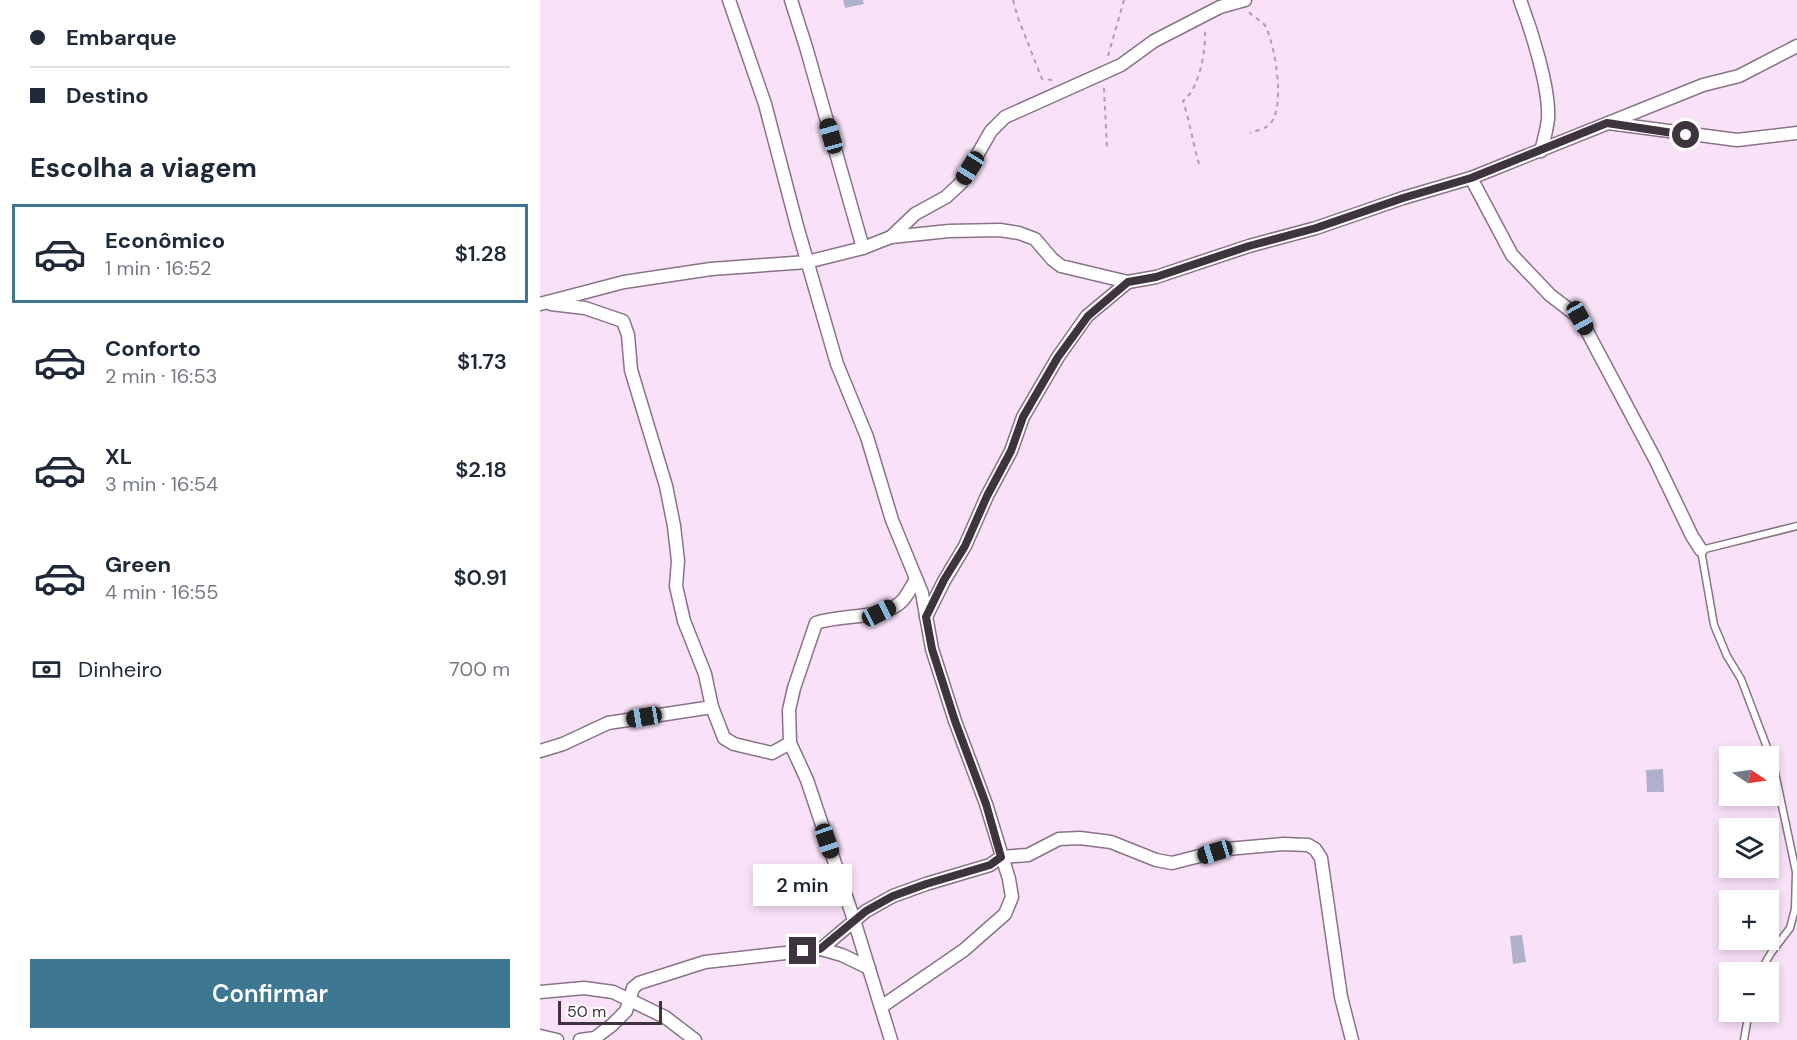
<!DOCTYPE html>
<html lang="pt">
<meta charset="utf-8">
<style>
:root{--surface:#fff;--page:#f2f2f3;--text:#1f2937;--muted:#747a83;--line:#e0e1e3;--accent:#3e7791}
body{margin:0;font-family:"DM Sans",sans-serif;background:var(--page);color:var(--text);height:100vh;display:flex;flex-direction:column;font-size:22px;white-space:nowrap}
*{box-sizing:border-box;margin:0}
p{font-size:20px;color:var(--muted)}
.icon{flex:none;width:33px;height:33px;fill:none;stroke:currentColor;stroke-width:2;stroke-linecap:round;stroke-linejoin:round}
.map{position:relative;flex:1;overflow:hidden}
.sheet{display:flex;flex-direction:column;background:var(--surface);width:540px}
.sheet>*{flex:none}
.banner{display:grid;align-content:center;height:132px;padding:0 30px;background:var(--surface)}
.needle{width:39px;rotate:103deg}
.buttons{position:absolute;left:1179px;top:746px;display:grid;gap:12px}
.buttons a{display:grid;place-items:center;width:60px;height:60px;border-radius:0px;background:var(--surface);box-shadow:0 3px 9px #0003;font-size:30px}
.scale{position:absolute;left:18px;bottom:15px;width:104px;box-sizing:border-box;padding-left:6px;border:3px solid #3d343d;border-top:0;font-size:16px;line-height:21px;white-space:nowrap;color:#3d343d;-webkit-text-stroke:4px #fff;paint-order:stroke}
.end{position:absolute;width:27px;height:27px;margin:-14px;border:8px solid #3d343d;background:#fff;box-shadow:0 0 0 3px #fff}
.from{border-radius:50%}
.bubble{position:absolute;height:42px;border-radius:0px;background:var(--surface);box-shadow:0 3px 9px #0003;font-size:20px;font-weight:600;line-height:42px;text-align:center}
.car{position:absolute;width:18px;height:36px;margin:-18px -9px;border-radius:8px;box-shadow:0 0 4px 2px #0007;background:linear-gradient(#222 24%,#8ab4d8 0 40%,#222 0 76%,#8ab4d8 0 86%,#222 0)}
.banner b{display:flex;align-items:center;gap:21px;height:57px;font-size:22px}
.banner b+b{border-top:2px solid var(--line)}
.banner i{width:15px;height:15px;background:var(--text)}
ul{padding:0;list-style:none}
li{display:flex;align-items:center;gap:18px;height:99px;margin:0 12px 9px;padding:0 18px;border:3px solid transparent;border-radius:0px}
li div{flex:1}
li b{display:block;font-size:22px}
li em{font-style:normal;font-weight:600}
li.selected{border-color:var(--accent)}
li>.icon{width:54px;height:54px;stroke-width:1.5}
h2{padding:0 30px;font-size:27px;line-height:72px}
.pay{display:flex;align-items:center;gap:15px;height:66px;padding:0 30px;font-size:22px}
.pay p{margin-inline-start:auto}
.cta{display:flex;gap:12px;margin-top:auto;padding:12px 30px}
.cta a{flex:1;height:69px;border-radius:0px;background:var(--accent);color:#fff;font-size:24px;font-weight:600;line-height:69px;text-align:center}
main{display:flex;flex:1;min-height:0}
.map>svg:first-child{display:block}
.building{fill:#afb1cc}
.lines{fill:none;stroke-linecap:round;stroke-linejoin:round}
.service-casing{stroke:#887387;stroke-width:9}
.minor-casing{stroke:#887387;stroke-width:15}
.path{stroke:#af9eaf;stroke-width:2;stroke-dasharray:4.5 4.5;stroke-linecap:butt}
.service{stroke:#fff;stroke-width:6}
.minor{stroke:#fff;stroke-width:12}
.route{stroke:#3d343d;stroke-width:8}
</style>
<main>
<section class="sheet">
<div class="banner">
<b><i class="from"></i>Embarque</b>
<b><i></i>Destino</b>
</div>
<h2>Escolha a viagem</h2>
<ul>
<li class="selected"><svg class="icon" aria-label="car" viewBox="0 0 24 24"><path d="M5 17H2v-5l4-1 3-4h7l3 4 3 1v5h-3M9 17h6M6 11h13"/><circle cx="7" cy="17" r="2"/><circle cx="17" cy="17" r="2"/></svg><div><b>Econômico</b><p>1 min · 16:52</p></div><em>$1.28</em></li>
<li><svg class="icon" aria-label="car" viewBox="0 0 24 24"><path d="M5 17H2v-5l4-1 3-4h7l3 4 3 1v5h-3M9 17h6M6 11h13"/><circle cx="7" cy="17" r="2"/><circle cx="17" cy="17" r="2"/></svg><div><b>Conforto</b><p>2 min · 16:53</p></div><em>$1.73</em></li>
<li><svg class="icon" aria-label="car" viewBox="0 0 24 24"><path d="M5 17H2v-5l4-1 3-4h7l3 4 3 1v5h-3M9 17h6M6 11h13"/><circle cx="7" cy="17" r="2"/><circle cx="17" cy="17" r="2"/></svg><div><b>XL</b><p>3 min · 16:54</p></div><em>$2.18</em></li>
<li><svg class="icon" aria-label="car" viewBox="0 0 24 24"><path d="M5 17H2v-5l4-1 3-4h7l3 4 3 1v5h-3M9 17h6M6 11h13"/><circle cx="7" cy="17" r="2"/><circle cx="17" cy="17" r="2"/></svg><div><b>Green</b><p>4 min · 16:55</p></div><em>$0.91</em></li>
</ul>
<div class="pay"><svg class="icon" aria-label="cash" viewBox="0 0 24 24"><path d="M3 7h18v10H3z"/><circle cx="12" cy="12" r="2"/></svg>Dinheiro<p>700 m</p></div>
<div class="cta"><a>Confirmar</a></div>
</section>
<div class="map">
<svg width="1257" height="1040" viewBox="0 0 1257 1040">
<rect width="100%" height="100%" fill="#f9e2f8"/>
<g class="building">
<path d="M 303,0 L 323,0 L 324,4 L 305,8 Z"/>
<path d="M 1123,769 L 1124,792 L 1107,792 L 1106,770 Z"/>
<path d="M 982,935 L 986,962 L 973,964 L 970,936 Z"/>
</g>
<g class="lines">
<g class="service-casing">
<g id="service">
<path d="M 1220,972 L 1231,953 L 1250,928 L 1255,909 L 1256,872 L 1233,763 L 1201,679 L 1187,656 L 1174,625 L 1161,550 L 1257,526"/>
<path d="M 1204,1040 L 1209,1011"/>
</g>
</g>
<g class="minor-casing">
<g id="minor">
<path d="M 189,0 L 225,104 L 257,226 L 297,364 L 327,437 L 352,520 L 382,593 L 392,649 L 415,721 L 446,804 L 469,879 L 472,897 L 465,914 L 424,950 L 341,1007"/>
<path d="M 251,0 L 266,47 L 323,248"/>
<path d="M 980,0 C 991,29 1010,88 1008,119 C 1007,129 1004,140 1001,151"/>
<path d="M 1068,123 L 1197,140 L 1257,133"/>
<path d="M 931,178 L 972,255 L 1010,295 L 1040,318 L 1115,459 L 1152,536 L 1161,550"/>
<path d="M 351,237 L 375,214 L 406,197 L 421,183 L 451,131 L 465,117 L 581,65 L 614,41 L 680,7 L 705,0"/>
<path d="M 0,304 L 84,282 L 171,269 L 267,262 L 323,248 L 351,237 L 409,231 L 460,230 L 479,233 L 495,239 L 512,259 L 521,266 L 588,282 L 616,277 L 709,246 L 776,228 L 863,198 L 931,178 L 1163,85 L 1199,76 L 1257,46"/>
<path d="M 11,304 L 45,308 L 83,321 L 88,335 L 91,370 L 126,486 L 134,526 L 138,561 L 136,586 L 144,621 L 165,674 L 172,707 L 184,738 L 194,744 L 232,753 L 250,743"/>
<path d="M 386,617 L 404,581 L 425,546 L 447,496 L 471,451 L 483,417 L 518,357 L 547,316 L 588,282"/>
<path d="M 0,751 L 23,744 L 68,723 L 172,707"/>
<path d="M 281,949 L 326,911 L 353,896 L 386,884 L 450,865 L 461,857 L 488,855 L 519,839 L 540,838 L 571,842 L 616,860 L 632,863 L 687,849 L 743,844 L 768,845 L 775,849 L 781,858 L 801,997 L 812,1040"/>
<path d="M 0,992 L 44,988 L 73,992 L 125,1017 L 155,1040"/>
<path d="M 0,1036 L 17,1040"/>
<path d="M 40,1040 L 55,1038 L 72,1025 L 86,1011 L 93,988 L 99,983 L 165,962 L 281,949 L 302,955 L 329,968"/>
<path d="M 351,1040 L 314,920 L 267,780 L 250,743 L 249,710 L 254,688 L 276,623 C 301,614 345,620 363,600 C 368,594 372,586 376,579"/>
</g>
</g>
<g class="path">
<path d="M 473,0 L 478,18 L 502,79 L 513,80"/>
<path d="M 709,12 C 714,18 723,21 726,27 C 735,46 747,111 728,126 C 723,129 716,131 710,133"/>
<path d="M 568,56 L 584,0"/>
<path d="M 564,88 L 567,148"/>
<path d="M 659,164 C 653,144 650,122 643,101 C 660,88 666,50 665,30"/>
</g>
<use href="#service" class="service"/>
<use href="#minor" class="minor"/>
</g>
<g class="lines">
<path class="route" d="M 263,951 L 280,949 L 326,911 L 353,896 L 386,884 L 450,865 L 461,857 L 446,804 L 415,721 L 392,649 L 386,617 L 404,580 L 425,546 L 447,496 L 471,451 L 483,417 L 518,357 L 548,316 L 588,282 L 616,277 L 709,246 L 776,228 L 863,198 L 931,178 L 1067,123 L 1146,135"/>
</g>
</svg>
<div class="buttons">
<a><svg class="needle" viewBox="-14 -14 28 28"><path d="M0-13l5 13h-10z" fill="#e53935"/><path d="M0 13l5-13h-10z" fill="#747a83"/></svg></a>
<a><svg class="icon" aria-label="layers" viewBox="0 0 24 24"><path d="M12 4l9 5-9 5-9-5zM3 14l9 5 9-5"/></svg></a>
<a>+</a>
<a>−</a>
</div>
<div class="scale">50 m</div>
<i class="end from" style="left:1146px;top:135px"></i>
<i class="end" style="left:263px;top:951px"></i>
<div class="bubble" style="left:213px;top:864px;width:99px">2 min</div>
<i class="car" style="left:291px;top:136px;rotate:344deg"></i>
<i class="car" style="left:430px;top:168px;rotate:212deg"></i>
<i class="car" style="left:1040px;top:318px;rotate:151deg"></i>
<i class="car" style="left:339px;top:613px;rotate:63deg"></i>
<i class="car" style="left:104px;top:717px;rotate:260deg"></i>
<i class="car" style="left:287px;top:841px;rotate:161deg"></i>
<i class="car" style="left:675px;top:852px;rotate:253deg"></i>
</div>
</main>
